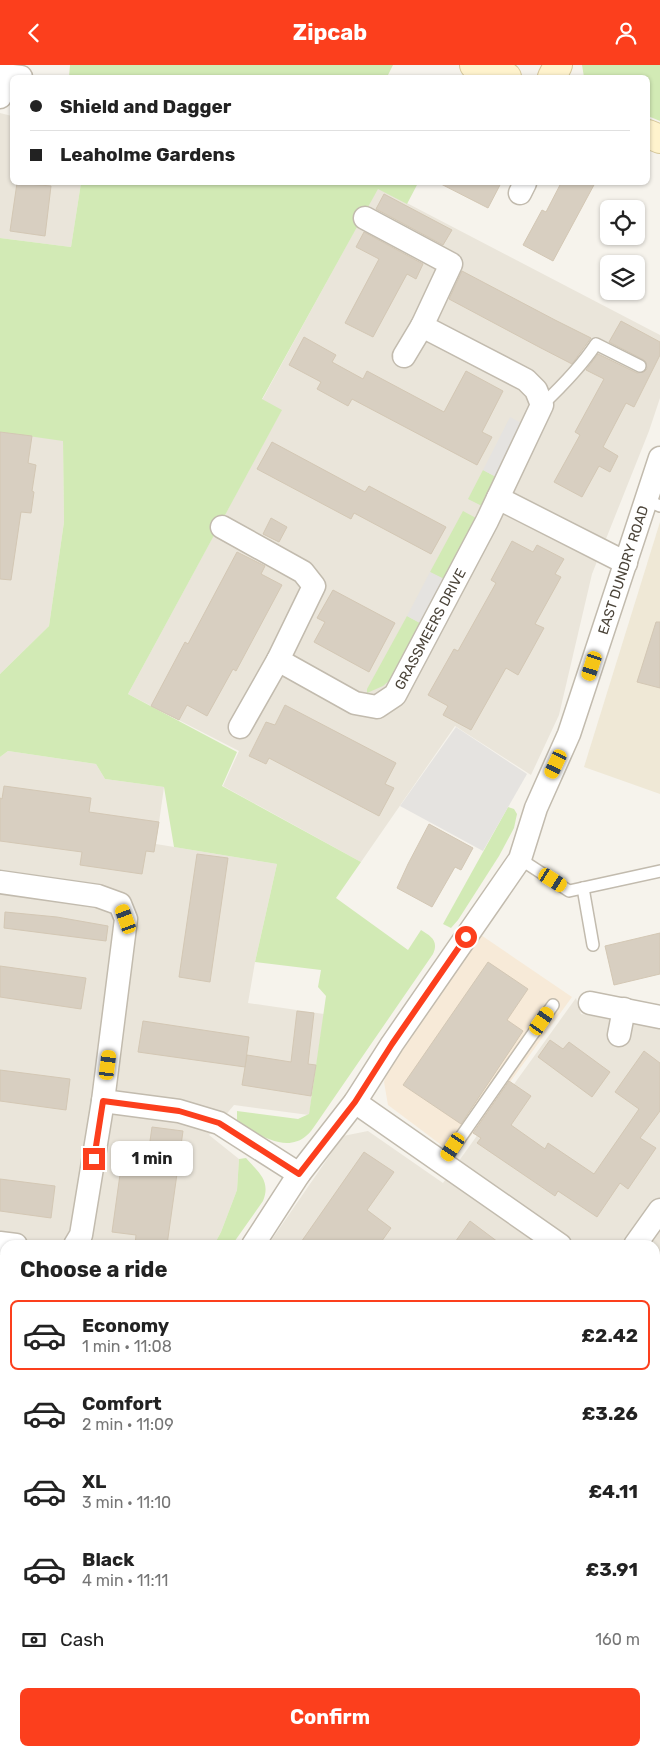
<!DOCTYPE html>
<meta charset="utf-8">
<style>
:root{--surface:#fff;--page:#f6f6f6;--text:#222;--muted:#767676;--line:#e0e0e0;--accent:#fc3f1d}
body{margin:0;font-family:Rubik,sans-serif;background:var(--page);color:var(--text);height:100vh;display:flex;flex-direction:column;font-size:19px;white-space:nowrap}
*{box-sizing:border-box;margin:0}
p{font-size:16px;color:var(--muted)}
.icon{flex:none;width:28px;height:28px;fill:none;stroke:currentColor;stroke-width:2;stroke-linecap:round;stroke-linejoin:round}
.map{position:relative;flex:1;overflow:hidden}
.details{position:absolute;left:0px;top:1175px;width:660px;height:516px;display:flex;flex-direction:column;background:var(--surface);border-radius:15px 15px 0 0;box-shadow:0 1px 4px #0004}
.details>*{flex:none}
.top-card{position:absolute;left:10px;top:10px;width:640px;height:110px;border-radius:8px;box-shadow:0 1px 4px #0004;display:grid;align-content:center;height:110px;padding:0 20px;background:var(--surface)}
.buttons{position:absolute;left:600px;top:135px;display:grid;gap:10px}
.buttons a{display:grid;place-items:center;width:45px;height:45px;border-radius:8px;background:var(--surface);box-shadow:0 1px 4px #0004;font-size:25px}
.end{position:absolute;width:22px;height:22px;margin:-11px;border:6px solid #fc3f1d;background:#fff;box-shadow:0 0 0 2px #fff}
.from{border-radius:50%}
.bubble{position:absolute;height:35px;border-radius:8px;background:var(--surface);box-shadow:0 1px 4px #0004;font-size:16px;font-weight:700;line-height:35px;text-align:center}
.car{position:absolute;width:15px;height:30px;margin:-15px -8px;border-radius:6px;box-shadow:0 0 4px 1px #0007;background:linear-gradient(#f5c518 24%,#345 0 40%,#f5c518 0 76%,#345 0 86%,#f5c518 0)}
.top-card b{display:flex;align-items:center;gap:18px;height:48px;font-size:19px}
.top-card b+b{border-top:1px solid var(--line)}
.top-card i{width:12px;height:12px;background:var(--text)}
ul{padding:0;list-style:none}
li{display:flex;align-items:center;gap:15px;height:70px;margin:0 10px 8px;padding:0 10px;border:2px solid transparent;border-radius:8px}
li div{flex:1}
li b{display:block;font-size:19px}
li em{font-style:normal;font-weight:700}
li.selected{border-color:var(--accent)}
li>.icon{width:45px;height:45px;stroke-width:1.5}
h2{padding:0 20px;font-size:22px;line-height:60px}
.pay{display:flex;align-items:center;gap:12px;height:55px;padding:0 20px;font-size:19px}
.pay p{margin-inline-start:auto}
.primary-button{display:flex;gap:10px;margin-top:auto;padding:10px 20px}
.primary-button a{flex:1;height:58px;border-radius:8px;background:var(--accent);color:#fff;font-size:20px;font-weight:700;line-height:58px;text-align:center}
header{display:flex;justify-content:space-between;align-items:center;height:65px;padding:0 20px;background:var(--accent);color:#fff;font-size:22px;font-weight:700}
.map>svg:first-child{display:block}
.residential{fill:#eae5da}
.commercial{fill:#f7ead8}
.education{fill:#efe8d6}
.green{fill:#d2eab5}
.parking{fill:#e5e3e0}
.building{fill:#d8cfc1;stroke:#d3c7b4}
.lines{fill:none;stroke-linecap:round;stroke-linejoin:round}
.lane-casing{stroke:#c2bbae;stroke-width:14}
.street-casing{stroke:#c2bbae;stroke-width:25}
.secondary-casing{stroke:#d6c79b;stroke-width:30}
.lane{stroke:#fff;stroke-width:11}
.street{stroke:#fff;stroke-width:22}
.secondary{stroke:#fff3cd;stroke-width:28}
.route{stroke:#fc3f1d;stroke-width:6}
.labels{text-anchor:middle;stroke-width:5;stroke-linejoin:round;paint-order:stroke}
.street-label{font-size:14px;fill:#4b4439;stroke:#fff}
</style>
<header><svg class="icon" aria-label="back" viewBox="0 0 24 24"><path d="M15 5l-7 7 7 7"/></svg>Zipcab<svg class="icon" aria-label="person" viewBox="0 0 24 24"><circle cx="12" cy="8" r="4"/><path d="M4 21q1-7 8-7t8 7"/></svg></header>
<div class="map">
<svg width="660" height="1691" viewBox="0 0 660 1691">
<rect width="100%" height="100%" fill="#f6f3ec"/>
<g class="residential">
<path d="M 0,48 L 12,51 L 12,118 L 81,118 L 71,182 L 0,173 Z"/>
<path d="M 378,123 L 660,270 L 660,333 L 649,366 L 592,509 L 559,650 L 531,710 L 455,661 L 361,797 L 223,721 L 239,686 L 128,629 L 281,346 L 262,335 Z"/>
<path d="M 0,367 L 63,375 L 64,457 L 49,561 L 0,609 Z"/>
<path d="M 8,686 L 96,699 L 105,714 L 164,722 L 156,779 L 277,799 L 255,897 L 248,938 L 324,949 L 309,1050 L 234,1040 L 209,1070 L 239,1094 L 237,1125 L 221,1167 L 214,1180 L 5,1180 L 5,1434 L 0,1438 L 0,692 Z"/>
<path d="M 576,933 L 581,949 L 660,962 L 660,1691 L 0,1691 L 0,1482 L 5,1478 L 5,1686 L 655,1686 L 655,1180 L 268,1180 L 343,1071 L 368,1066 L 443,1118 Z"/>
</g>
<path class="commercial" d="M 478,868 L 572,932 L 456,1091 L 388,1040 L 384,1017 L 388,1004 Z"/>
<path class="education" d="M 660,457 L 660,729 L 584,702 Z"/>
<g class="green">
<path d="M 70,0 L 393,0 L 387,12 L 69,12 Z"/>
<path d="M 582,0 L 660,0 L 660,56 L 648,51 L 648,12 L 584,12 Z"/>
<path d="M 81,118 L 418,118 L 407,139 L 378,124 L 262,334 L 282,345 L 128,629 L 237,687 L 222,721 L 361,797 L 336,833 L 408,885 L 421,865 C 431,871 439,876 433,889 L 316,1059 C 313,1063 310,1068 306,1071 C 285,1089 255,1068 237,1055 L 237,1046 L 298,1054 L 309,1049 L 326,931 L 318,922 L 321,905 L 255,897 L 277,799 L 174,782 L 164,722 L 105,714 L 96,699 L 8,686 L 0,692 L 0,609 L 49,561 L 64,457 L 63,376 L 0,367 L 0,173 L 71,182 Z"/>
<path d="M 483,405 L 498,413 L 482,441 L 468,434 Z"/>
<path d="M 463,446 L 476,453 L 444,514 L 430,507 Z"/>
<path d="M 407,551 L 420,558 L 390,615 L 383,621 L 367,628 L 367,624 Z"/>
<path d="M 508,742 L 514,744 L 517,749 L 514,763 L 499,791 L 458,855 L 451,863 L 443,859 Z"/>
<path d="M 246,1093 C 259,1108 271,1116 263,1136 L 232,1180 L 214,1180 L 221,1167 L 237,1125 L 239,1094 Z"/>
</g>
<g class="parking">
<path d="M 510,352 L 525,360 L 498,413 L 483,405 Z"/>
<path d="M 430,507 L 444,514 L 420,558 L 407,551 Z"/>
<path d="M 456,662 L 527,709 L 483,786 L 400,741 Z"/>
</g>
<g class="building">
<path d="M 17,118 L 51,121 L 45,171 L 10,166 Z"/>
<path d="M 439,118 L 501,118 L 488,143 Z"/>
<path d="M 561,118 L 595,118 L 553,196 L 523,180 L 542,145 L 546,147 Z"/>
<path d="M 384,129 L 452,165 L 443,180 L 376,144 Z"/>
<path d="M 364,167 L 423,199 L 416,214 L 407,209 L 373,272 L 345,258 L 379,194 L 356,182 Z"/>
<path d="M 462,206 L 555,255 L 591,273 L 572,299 L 539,282 L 449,234 Z"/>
<path d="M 621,256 L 660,277 L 660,290 L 634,342 L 626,338 L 603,382 L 618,391 L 610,407 L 599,401 L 582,432 L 554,417 L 580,370 L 575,367 L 604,314 L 586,305 L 598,289 L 637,308 L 644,307 L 647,304 L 646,297 L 644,295 L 609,277 Z"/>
<path d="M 304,272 L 336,290 L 332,297 L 363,314 L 367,306 L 444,347 L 466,306 L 503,326 L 482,367 L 492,372 L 477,400 L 352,334 L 348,341 L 317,324 L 321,317 L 289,300 Z"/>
<path d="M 0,367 L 32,371 L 28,398 L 36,400 L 32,426 L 34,427 L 31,448 L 21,447 L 11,515 L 0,514 Z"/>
<path d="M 272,377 L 365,427 L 369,421 L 446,462 L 431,489 L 354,448 L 351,454 L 257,404 Z"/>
<path d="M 271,453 L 287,462 L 279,477 L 263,469 Z"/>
<path d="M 512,476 L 533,487 L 537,480 L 564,494 L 555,509 L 561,512 L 535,559 L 544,563 L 518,610 L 506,603 L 471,665 L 443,650 L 448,641 L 428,630 L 454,584 L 458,586 L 496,518 L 491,515 Z"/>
<path d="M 237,487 L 265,501 L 261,509 L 282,520 L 236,606 L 233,604 L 207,651 L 187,640 L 179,655 L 151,641 L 185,577 L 188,579 Z"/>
<path d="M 333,525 L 395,558 L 369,607 L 314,577 L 325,557 L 317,553 Z"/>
<path d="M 656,557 L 660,557 L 660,623 L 637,617 Z"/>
<path d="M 285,640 L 396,698 L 385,719 L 394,723 L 379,751 L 269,693 L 266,699 L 249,691 L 266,657 L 275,660 Z"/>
<path d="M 4,721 L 91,733 L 89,747 L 159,757 L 154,787 L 146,786 L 142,809 L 80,800 L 82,787 L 0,776 L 0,733 L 2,734 Z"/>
<path d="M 429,759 L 473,783 L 461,805 L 455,802 L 432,842 L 397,823 L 408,799 Z"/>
<path d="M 197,789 L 228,793 L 210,917 L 179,912 Z"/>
<path d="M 5,847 L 57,852 L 108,861 L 106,876 L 4,863 Z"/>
<path d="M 660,868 L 660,909 L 614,920 L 605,881 Z"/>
<path d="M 488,897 L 528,924 L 507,955 L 523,966 L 461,1059 L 403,1020 Z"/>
<path d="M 0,901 L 86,913 L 81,944 L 0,932 Z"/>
<path d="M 297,946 L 314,948 L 308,999 L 316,1000 L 311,1031 L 242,1020 L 247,990 L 291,997 Z"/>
<path d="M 143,956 L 249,972 L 245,1002 L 138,987 Z"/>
<path d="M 550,975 L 563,984 L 569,977 L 610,1007 L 592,1032 L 538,992 Z"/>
<path d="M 644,986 L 660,998 L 660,1046 L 640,1073 L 656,1083 L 628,1124 L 620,1118 L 597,1152 L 558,1126 L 555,1131 L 477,1078 L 481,1073 L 473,1068 L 509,1016 L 531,1031 L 511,1060 L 545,1084 L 548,1078 L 594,1109 L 639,1044 L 615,1027 Z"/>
<path d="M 0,1005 L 70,1014 L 66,1045 L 0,1036 Z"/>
<path d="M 152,1062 L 183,1066 L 167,1180 L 135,1180 L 136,1170 L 112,1167 L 123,1088 L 125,1079 L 149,1083 Z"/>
<path d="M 364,1087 L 394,1107 L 367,1145 L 391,1163 L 379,1180 L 299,1180 Z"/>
<path d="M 0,1114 L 55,1121 L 51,1153 L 0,1146 Z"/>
<path d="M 470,1156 L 502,1180 L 453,1180 Z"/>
</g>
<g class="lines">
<g class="lane-casing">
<g id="lane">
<path d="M 542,340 C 562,321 581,302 596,279 L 640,301"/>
<path d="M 646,435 L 660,441"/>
<path d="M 520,794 L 569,826 L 660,806"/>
<path d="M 583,823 L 593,880"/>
<path d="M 442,1099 L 553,940"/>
</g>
</g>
<g class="street-casing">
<g id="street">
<path d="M 0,32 L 4,10 L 21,12"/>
<path d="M 520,128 L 525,118"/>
<path d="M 404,291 L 422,261"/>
<path d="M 498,433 L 626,498"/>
<path d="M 222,462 L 303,507 L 314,521 L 278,595 L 240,662"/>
<path d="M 278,595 L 355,638 L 377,642 L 395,630 L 487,456 L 542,340 L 536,325 L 526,315 L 422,261 L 451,199 L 365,153"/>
<path d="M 0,817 L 98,831 L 120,839 L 126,854 L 103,1036 L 81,1170 L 75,1180"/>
<path d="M 590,938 L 660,952"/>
<path d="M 619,970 L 624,944"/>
<path d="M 103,1036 L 179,1046 L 219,1058 L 299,1109"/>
<path d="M 355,1037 L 560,1180"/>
<path d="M 0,1178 L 16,1180"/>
<path d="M 253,1180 L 299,1109 L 355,1037 L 392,979 L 520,794 L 536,743 L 569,669 L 660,393"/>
<path d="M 635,1180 L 660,1145"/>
<path d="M 655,1245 L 660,1249"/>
<path d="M 655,1391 L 660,1383"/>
<path d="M 0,1458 L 5,1454"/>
<path d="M 655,1537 L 660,1540"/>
<path d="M 86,1691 L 92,1686"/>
<path d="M 430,1691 L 431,1686"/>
</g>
</g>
<g class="secondary-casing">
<g id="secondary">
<path d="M 474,0 L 507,12"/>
<path d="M 552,12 L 558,0"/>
<path d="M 648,69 L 660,74"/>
</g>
</g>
<use href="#lane" class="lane"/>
<use href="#street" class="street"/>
<use href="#secondary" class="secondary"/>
</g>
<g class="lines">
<path class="route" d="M 94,1094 L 103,1036 L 179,1046 L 219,1058 L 299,1109 L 355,1037 L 392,979 L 466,872"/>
</g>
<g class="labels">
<g class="street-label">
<text transform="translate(623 505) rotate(-72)" y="5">EAST DUNDRY ROAD</text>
<text transform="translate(430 564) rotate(-62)" y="5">GRASSMEERS DRIVE</text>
</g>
</g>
</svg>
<div class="buttons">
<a><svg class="icon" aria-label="locate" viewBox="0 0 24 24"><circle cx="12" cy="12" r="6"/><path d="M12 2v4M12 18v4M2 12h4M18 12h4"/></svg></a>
<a><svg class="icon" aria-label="layers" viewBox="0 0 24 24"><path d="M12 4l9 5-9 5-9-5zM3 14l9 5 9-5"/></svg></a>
</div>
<i class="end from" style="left:466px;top:872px"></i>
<i class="end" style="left:94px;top:1094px"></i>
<div class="bubble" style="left:111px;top:1076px;width:82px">1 min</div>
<i class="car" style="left:592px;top:601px;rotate:198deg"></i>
<i class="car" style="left:556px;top:699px;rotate:205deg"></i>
<i class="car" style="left:553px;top:815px;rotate:122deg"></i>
<i class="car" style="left:126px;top:854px;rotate:340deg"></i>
<i class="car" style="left:542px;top:956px;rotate:35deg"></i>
<i class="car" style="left:108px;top:1000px;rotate:7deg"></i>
<i class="car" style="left:453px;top:1082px;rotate:213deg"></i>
<div class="top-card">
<b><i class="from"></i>Shield and Dagger</b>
<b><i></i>Leaholme Gardens</b>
</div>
<section class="details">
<h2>Choose a ride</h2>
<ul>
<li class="selected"><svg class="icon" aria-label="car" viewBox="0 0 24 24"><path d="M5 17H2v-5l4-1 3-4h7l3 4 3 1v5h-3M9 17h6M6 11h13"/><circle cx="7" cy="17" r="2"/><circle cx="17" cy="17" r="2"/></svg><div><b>Economy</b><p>1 min · 11:08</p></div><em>£2.42</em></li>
<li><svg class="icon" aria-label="car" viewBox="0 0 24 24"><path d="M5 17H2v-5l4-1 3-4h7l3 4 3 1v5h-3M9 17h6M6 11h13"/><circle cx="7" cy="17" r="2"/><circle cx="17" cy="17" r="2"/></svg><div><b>Comfort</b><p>2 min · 11:09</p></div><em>£3.26</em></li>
<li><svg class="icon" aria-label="car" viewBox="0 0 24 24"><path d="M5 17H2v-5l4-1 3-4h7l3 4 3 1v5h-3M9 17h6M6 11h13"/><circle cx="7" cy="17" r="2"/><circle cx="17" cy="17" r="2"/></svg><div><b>XL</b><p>3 min · 11:10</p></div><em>£4.11</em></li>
<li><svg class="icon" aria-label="car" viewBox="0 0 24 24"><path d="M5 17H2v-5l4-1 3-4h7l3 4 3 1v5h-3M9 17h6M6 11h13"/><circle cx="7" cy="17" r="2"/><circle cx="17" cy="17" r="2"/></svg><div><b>Black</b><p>4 min · 11:11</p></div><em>£3.91</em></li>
</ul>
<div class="pay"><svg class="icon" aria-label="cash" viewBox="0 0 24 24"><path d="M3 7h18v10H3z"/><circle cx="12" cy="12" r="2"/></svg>Cash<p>160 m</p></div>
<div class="primary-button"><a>Confirm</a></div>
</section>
</div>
